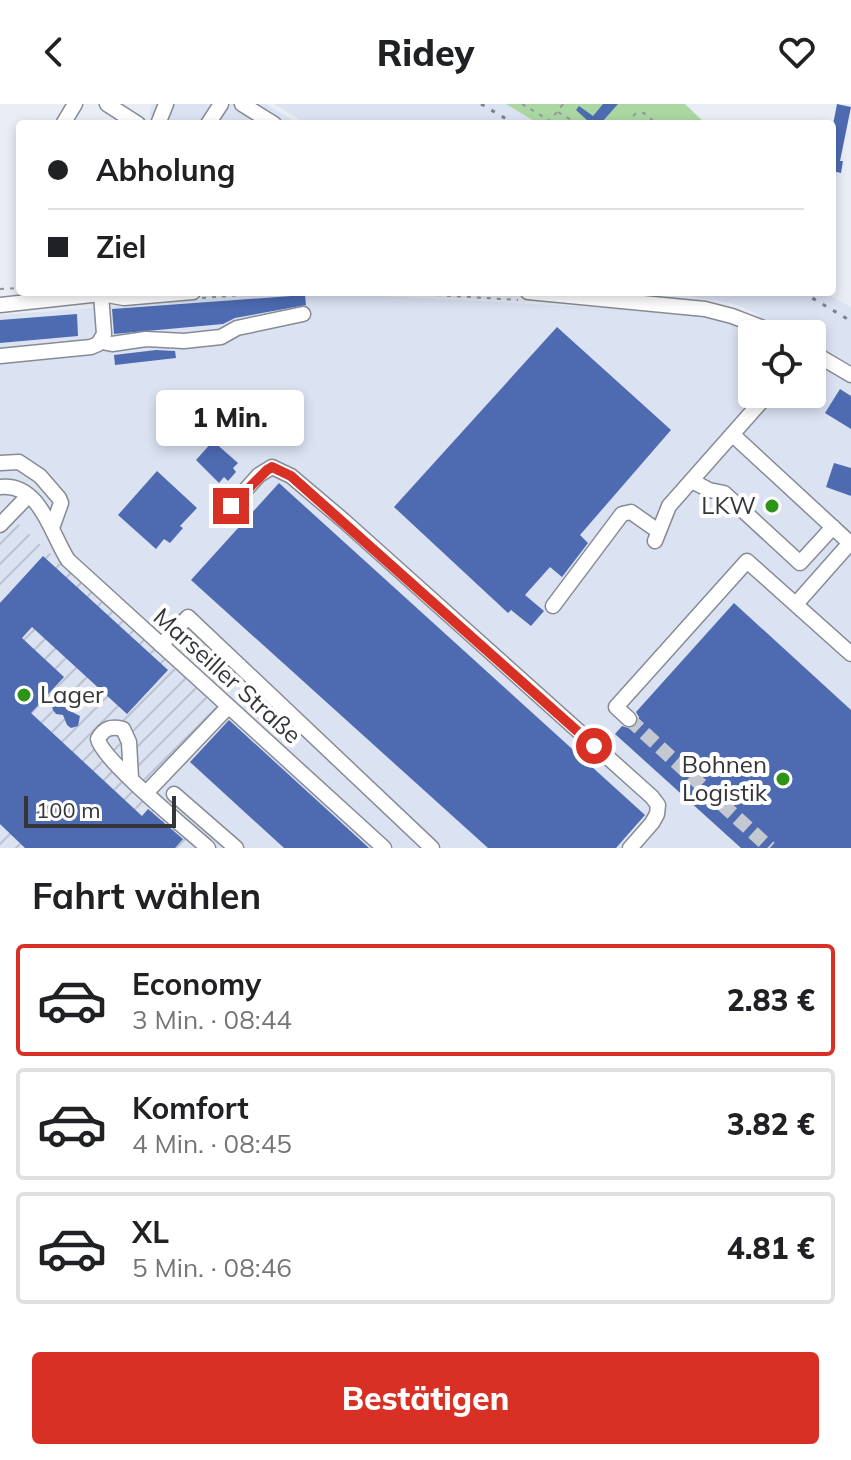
<!DOCTYPE html>
<html lang="de">
<meta charset="utf-8">
<style>
:root{--surface:#fff;--page:#f6f6f6;--text:#202124;--muted:#757577;--line:#e0e0e0;--accent:#d93025}
body{margin:0;font-family:Mulish,sans-serif;background:var(--page);color:var(--text);height:100vh;display:flex;flex-direction:column;font-size:30px;white-space:nowrap}
*{box-sizing:border-box;margin:0}
p{font-size:26px;color:var(--muted)}
.icon{flex:none;width:44px;height:44px;fill:none;stroke:currentColor;stroke-width:2;stroke-linecap:round;stroke-linejoin:round}
.map{position:relative;height:744px;overflow:hidden}
.details{display:flex;flex-direction:column;background:var(--surface);flex:1}
.details>*{flex:none}
.guide{position:absolute;left:16px;top:16px;width:820px;height:176px;border-radius:8px;box-shadow:0 4px 12px #0003;display:grid;align-content:center;height:176px;padding:0 32px;background:var(--surface)}
.buttons{position:absolute;left:738px;top:216px;display:grid;gap:16px}
.buttons a{display:grid;place-items:center;width:88px;height:88px;border-radius:8px;background:var(--surface);box-shadow:0 4px 12px #0003;font-size:40px}
.scale{position:absolute;left:24px;bottom:20px;width:152px;box-sizing:border-box;padding-left:8px;border:4px solid #333539;border-top:0;font-size:22px;line-height:28px;white-space:nowrap;color:#333539;-webkit-text-stroke:6px #fff;paint-order:stroke}
.end{position:absolute;width:36px;height:36px;margin:-18px;border:10px solid #d93025;background:#fff;box-shadow:0 0 0 4px #fff}
.from{border-radius:50%}
.bubble{position:absolute;height:56px;border-radius:8px;background:var(--surface);box-shadow:0 4px 12px #0003;font-size:26px;font-weight:800;line-height:56px;text-align:center}
.guide b{display:flex;align-items:center;gap:28px;height:76px;font-size:30px}
.guide b+b{border-top:2px solid var(--line)}
.guide i{width:20px;height:20px;background:var(--text)}
ul{padding:0;list-style:none}
li{display:flex;align-items:center;gap:24px;height:112px;margin:0 16px 12px;padding:0 16px;border:4px solid var(--line);border-radius:8px}
li div{flex:1}
li b{display:block;font-size:30px}
li em{font-style:normal;font-weight:800}
li.on{border-color:var(--accent)}
li>.icon{width:72px;height:72px;stroke-width:1.5}
h2{padding:0 32px;font-size:36px;line-height:96px}
.primary-button{display:flex;gap:16px;margin-top:auto;padding:16px 32px}
.primary-button a{flex:1;height:92px;border-radius:8px;background:var(--accent);color:#fff;font-size:32px;font-weight:800;line-height:92px;text-align:center}
header{display:flex;justify-content:space-between;align-items:center;height:104px;padding:0 32px;background:var(--surface);font-size:36px;font-weight:800}
.map>svg:first-child{display:block}
.built{fill:#dbe2f2;fill-rule:evenodd}
.industrial{fill:url(#industrial-furrows)}
.garden{fill:#aad7a2}
.building{fill:#4e6bb2}
.lines{fill:none;stroke-linecap:round;stroke-linejoin:round}
.minor-tunnel{stroke:#c4c8d0;stroke-width:14;stroke-dasharray:14 7;stroke-linecap:butt}
.minor-casing{stroke:#878b94;stroke-width:17}
.path{stroke:#93979d;stroke-width:2;stroke-dasharray:4 6;stroke-linecap:butt}
.minor{stroke:#fff;stroke-width:14}
.rail{stroke:#7e8288;stroke-width:3;stroke-dasharray:4 8;stroke-linecap:butt}
.route{stroke:#d93025;stroke-width:10}
.poi-dot{fill:#2e9418;stroke:#fff;stroke-width:3}
.labels{text-anchor:middle;stroke-width:8;stroke-linejoin:round;paint-order:stroke}
.poi-label{font-size:24px;fill:#333539;stroke:#fff;text-anchor:end}
.street-label{font-size:24px;fill:#333539;stroke:#fff}
</style>
<header><svg class="icon" aria-label="back" viewBox="0 0 24 24"><path d="M15 5l-7 7 7 7"/></svg>Ridey<svg class="icon" aria-label="heart" viewBox="0 0 24 24"><path d="M12 20l-8-8c-3-5 5-10 8-4 3-6 11-1 8 4z"/></svg></header>
<div class="map">
<svg width="851" height="744" viewBox="0 0 851 744">
<defs>
<pattern id="industrial-furrows" width="10" height="10" patternUnits="userSpaceOnUse" patternTransform="scale(2)"><rect width="10" height="10" fill="#dbe2f2"/><path d="M-1 1l2-2M0 10L10 0M9 11l2-2" fill="none" stroke="#bcc2d0"/></pattern>
</defs>
<rect width="100%" height="100%" fill="#e8edf6"/>
<g class="built">
<path d="M 153,0 L 266,0 L 299,20 L 166,20 L 149,10 Z"/>
<path d="M 274,0 L 506,0 L 539,20 L 307,20 Z"/>
<path d="M 303,188 L 762,212 L 734,200 L 667,188 L 824,188 L 851,203 L 851,744 L 0,744 L 0,211 ZM 752,230 L 812,230 L 812,290 L 752,290 Z"/>
</g>
<path class="industrial" d="M 0,403 L 217,604 L 148,680 L 217,744 L 0,744 Z"/>
<path class="garden" d="M 506,0 L 685,0 L 706,20 L 539,20 Z"/>
<g class="building">
<path d="M 603,0 L 618,0 L 602,18 L 605,20 L 585,20 L 588,17 L 576,6 L 579,2 L 593,12 Z"/>
<path d="M 837,0 L 851,3 L 840,57 L 843,57 L 841,69 L 832,67 L 832,26 Z"/>
<path d="M 305,191 L 306,201 L 235,214 L 223,220 L 114,230 L 112,205 Z"/>
<path d="M 77,210 L 78,232 L 0,239 L 0,216 Z"/>
<path d="M 557,223 L 671,326 L 580,431 L 588,439 L 562,473 L 550,463 L 525,491 L 544,507 L 531,522 L 511,506 L 508,509 L 394,403 Z"/>
<path d="M 156,246 L 175,247 L 176,254 L 115,261 L 114,251 Z"/>
<path d="M 840,285 L 851,292 L 851,325 L 825,309 Z"/>
<path d="M 213,337 L 238,359 L 233,364 L 236,368 L 228,377 L 224,373 L 219,379 L 196,356 Z"/>
<path d="M 834,359 L 851,364 L 851,392 L 826,383 Z"/>
<path d="M 157,367 L 197,404 L 180,422 L 183,424 L 170,439 L 164,435 L 156,445 L 118,411 Z"/>
<path d="M 279,379 L 645,711 L 616,744 L 488,744 L 191,476 Z"/>
<path d="M 43,452 L 168,566 L 127,610 L 32,523 L 22,534 L 64,573 L 31,609 L 142,712 L 148,705 L 183,735 L 175,744 L 25,744 L 0,720 L 0,499 Z"/>
<path d="M 734,499 L 851,606 L 851,744 L 741,744 L 615,630 L 622,622 L 631,625 L 637,621 L 639,613 L 636,608 Z"/>
<path d="M 50,595 L 66,597 L 68,606 L 80,612 L 78,622 L 71,624 L 67,621 L 63,611 L 56,610 L 53,606 Z"/>
<path d="M 229,616 L 369,744 L 284,744 L 190,658 Z"/>
</g>
<g class="lines">
<path class="minor-tunnel" d="M 629,615 L 770,744"/>
<g class="minor-casing">
<g id="minor">
<path d="M 107,0 L 138,20"/>
<path d="M 242,0 L 274,20"/>
<path d="M 63,20 L 75,0"/>
<path d="M 158,20 L 166,0"/>
<path d="M 208,20 L 221,0"/>
<path d="M 528,188 L 705,205 L 732,212 L 779,230"/>
<path d="M 0,201 L 101,190 L 124,194 L 193,188"/>
<path d="M 102,238 L 112,240 L 146,235 L 184,237 L 221,233 L 237,224 L 303,210"/>
<path d="M 812,248 L 851,271"/>
<path d="M 0,252 L 91,243 L 98,240 L 104,230 L 101,190"/>
<path d="M 733,331 L 850,439 L 796,500"/>
<path d="M 0,359 L 19,358 L 40,372 L 59,394 L 61,399 L 52,424"/>
<path d="M 692,377 L 709,386 L 724,389 L 800,459 L 833,423"/>
<path d="M 0,383 C 40,378 51,430 68,456 L 384,744"/>
<path d="M 231,402 L 259,371 L 272,363 L 291,372 L 343,416 L 652,693 L 658,701 L 657,710 L 652,719 L 630,744"/>
<path d="M 0,421 L 28,392"/>
<path d="M 655,437 L 669,402 L 768,290"/>
<path d="M 553,502 L 622,410 L 631,408 L 658,427"/>
<path d="M 161,541 L 188,513 L 432,744"/>
<path d="M 629,615 L 616,603 L 747,457 L 851,550"/>
<path d="M 131,674 L 129,638 L 123,625 C 111,622 104,624 98,635 C 102,656 186,724 208,744"/>
<path d="M 147,688 L 228,603"/>
<path d="M 174,690 L 236,744"/>
</g>
</g>
<g class="path">
<path d="M 522,0 L 550,17 L 563,0"/>
<path d="M 558,8 L 578,20"/>
<path d="M 627,20 L 635,10 L 644,9 L 657,20"/>
<path d="M 0,185 L 20,184"/>
<path d="M 387,188 L 518,196"/>
<path d="M 202,194 L 285,188"/>
</g>
<use href="#minor" class="minor"/>
<g class="rail">
<path d="M 481,0 L 515,20"/>
<path d="M 802,188 L 851,217"/>
</g>
</g>
<g class="lines">
<path class="route" d="M 231,402 L 267,366 L 272,363 L 291,372 L 594,642"/>
</g>
<g class="poi-dot">
<circle cx="772" cy="402" r="8"/>
<circle cx="24" cy="591" r="8"/>
<circle cx="783" cy="675" r="8"/>
</g>
<g class="labels">
<g class="poi-label">
<text x="756" y="410">LKW</text>
<text x="40" y="599" text-anchor="start">Lager</text>
<text x="767" y="669">Bohnen<tspan x="767" dy="28">Logistik</tspan></text>
</g>
<g class="street-label">
<text transform="translate(227 572) rotate(42)" y="8">Marseiller Straße</text>
</g>
</g>
</svg>
<div class="buttons">
<a><svg class="icon" aria-label="locate" viewBox="0 0 24 24"><circle cx="12" cy="12" r="6"/><path d="M12 2v4M12 18v4M2 12h4M18 12h4"/></svg></a>
</div>
<div class="scale">100 m</div>
<i class="end from" style="left:594px;top:642px"></i>
<i class="end" style="left:231px;top:402px"></i>
<div class="bubble" style="left:156px;top:286px;width:148px">1 Min.</div>
<div class="guide">
<b><i class="from"></i>Abholung</b>
<b><i></i>Ziel</b>
</div>
</div>
<section class="details">
<h2>Fahrt wählen</h2>
<ul>
<li class="on"><svg class="icon" aria-label="car" viewBox="0 0 24 24"><path d="M5 17H2v-5l4-1 3-4h7l3 4 3 1v5h-3M9 17h6M6 11h13"/><circle cx="7" cy="17" r="2"/><circle cx="17" cy="17" r="2"/></svg><div><b>Economy</b><p>3 Min. · 08:44</p></div><em>2.83 €</em></li>
<li><svg class="icon" aria-label="car" viewBox="0 0 24 24"><path d="M5 17H2v-5l4-1 3-4h7l3 4 3 1v5h-3M9 17h6M6 11h13"/><circle cx="7" cy="17" r="2"/><circle cx="17" cy="17" r="2"/></svg><div><b>Komfort</b><p>4 Min. · 08:45</p></div><em>3.82 €</em></li>
<li><svg class="icon" aria-label="car" viewBox="0 0 24 24"><path d="M5 17H2v-5l4-1 3-4h7l3 4 3 1v5h-3M9 17h6M6 11h13"/><circle cx="7" cy="17" r="2"/><circle cx="17" cy="17" r="2"/></svg><div><b>XL</b><p>5 Min. · 08:46</p></div><em>4.81 €</em></li>
</ul>
<div class="primary-button"><a>Bestätigen</a></div>
</section>
